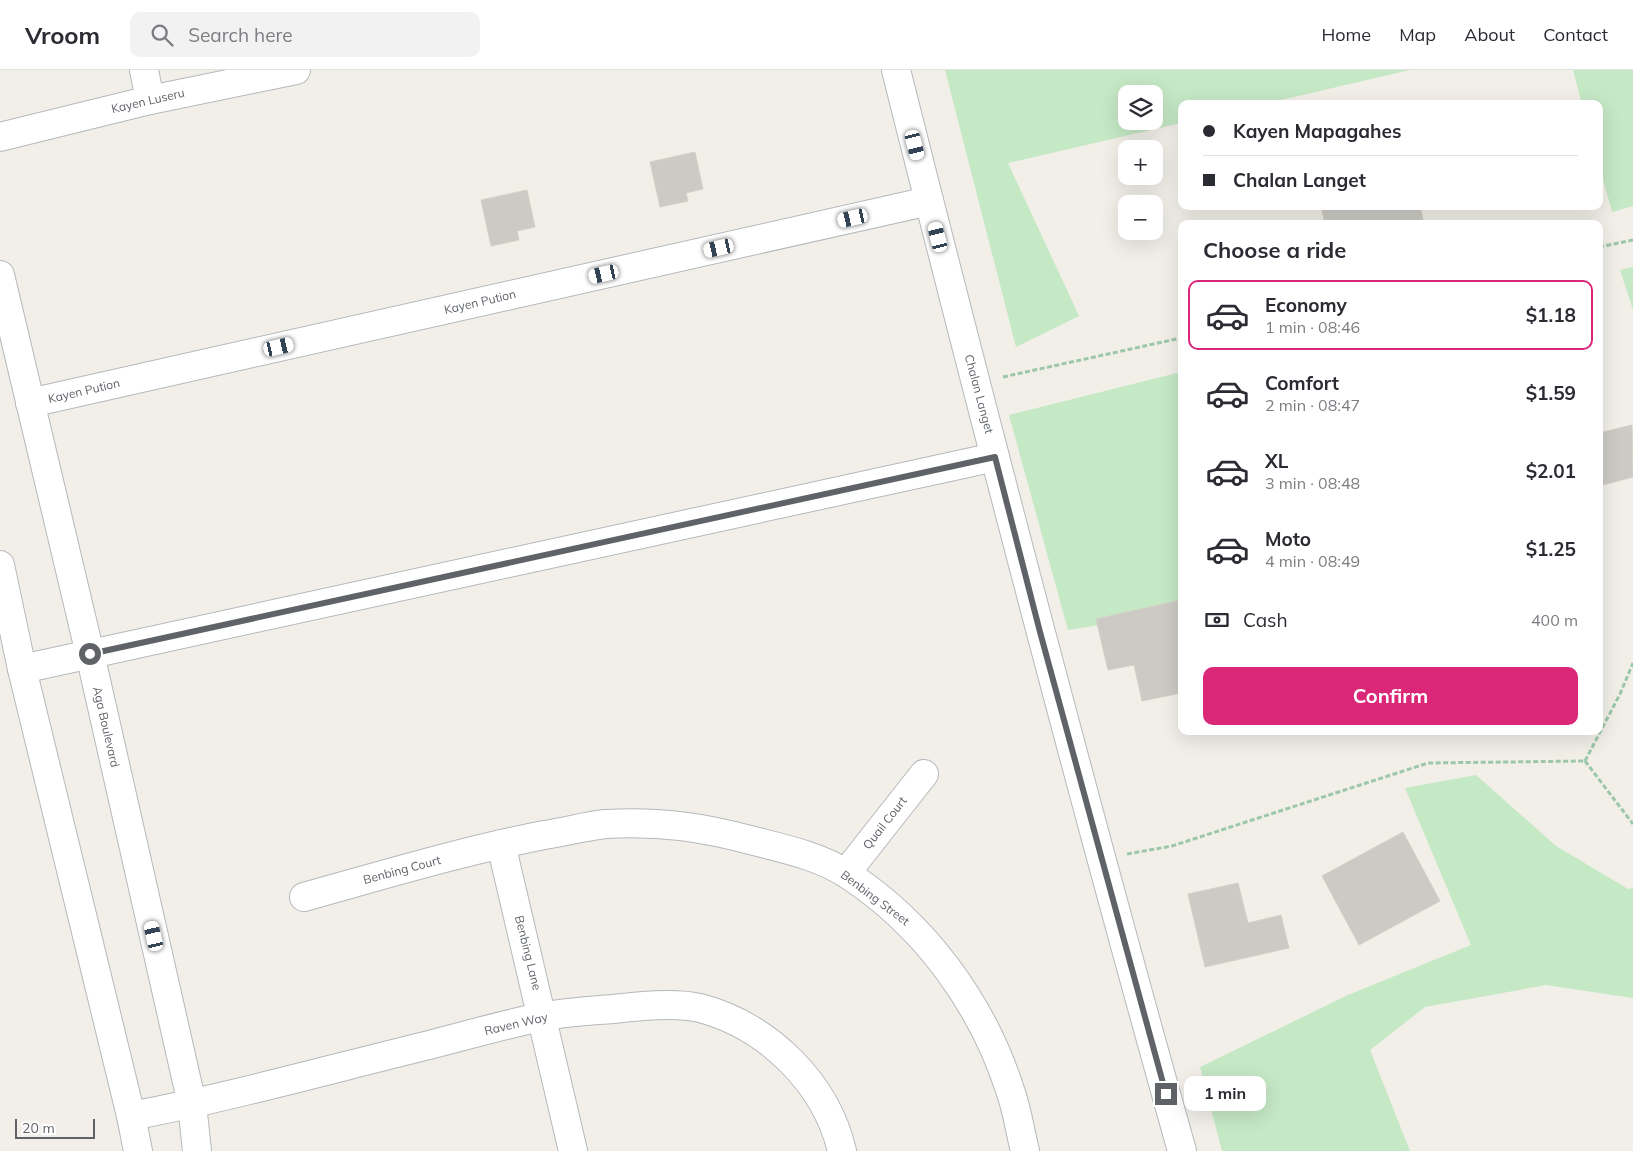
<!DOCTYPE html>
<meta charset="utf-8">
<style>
:root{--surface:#fff;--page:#f2f2f3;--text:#2b2b33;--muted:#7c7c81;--line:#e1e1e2;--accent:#db2777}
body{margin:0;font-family:Mulish,sans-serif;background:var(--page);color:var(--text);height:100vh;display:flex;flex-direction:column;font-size:19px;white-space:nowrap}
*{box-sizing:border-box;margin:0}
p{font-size:16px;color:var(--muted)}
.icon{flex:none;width:28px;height:28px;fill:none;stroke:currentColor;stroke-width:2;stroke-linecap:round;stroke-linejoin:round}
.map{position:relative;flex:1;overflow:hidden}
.panel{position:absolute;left:1178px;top:150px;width:425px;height:515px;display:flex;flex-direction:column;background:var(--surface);border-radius:10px;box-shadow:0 5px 20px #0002}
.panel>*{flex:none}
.top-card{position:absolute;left:1178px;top:30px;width:425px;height:110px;border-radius:10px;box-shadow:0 5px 20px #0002;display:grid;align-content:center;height:110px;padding:0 25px;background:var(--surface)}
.controls{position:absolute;left:1118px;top:15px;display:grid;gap:10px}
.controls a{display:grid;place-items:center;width:45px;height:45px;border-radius:10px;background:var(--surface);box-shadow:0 5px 20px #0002;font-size:25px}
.scale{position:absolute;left:15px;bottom:12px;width:80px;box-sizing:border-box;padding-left:5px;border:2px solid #5f6368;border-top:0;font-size:14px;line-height:18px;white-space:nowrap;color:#5f6368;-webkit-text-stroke:4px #fff;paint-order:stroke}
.end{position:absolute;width:22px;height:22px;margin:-11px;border:6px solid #5f6368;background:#fff;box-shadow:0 0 0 2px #fff}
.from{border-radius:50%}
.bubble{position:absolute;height:35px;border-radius:10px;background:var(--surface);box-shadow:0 5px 20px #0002;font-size:16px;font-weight:700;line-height:35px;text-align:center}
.car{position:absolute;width:15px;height:30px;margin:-15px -8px;border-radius:6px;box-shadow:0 0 4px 1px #0007;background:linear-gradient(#fff 24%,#345 0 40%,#fff 0 76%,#345 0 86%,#fff 0)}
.top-card b{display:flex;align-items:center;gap:18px;height:48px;font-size:19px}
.top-card b+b{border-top:1px solid var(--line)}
.top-card i{width:12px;height:12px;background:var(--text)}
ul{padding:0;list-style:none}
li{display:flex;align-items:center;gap:15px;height:70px;margin:0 10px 8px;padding:0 15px;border:2px solid transparent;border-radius:10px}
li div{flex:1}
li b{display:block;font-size:19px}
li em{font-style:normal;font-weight:700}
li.selected{border-color:var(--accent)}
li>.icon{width:45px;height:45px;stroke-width:1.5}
h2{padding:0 25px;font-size:22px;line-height:60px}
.pay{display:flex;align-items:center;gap:12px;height:55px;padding:0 25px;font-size:19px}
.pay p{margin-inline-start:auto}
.action{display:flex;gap:10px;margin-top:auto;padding:10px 25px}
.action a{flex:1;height:58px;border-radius:10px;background:var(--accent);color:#fff;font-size:20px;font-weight:700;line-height:58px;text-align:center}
header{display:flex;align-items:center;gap:30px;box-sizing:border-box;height:70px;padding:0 25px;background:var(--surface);border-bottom:1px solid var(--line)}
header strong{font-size:24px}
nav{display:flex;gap:28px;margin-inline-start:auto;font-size:18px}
.search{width:350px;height:45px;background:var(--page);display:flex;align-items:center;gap:12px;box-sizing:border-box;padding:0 18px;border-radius:10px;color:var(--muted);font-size:19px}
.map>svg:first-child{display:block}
.green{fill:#c5e8c5;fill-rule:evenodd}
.building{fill:#cccac5;stroke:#d6d1c6}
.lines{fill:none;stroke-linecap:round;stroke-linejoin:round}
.minor-casing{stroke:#b5b8bc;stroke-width:30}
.path{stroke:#9cc7a9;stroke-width:3;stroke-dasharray:5 2.5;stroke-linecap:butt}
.minor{stroke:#fff;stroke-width:28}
.route{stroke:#5f6368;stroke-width:6}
.labels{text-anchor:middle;stroke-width:4.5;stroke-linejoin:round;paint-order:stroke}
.street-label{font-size:12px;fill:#5f6368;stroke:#fff}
</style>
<header>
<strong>Vroom</strong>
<div class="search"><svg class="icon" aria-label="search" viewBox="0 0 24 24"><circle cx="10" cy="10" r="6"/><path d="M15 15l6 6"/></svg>Search here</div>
<nav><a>Home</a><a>Map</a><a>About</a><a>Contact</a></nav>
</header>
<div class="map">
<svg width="1633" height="1081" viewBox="0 0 1633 1081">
<rect width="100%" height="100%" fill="#f1efe8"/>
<g class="green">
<path d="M 945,0 L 1410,0 L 1264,34 L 1181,34 L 1181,53 L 1008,93 L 1079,246 L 1016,277 ZM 1126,24 L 1154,24 L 1154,51 L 1126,51 Z"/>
<path d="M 1573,0 L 1633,0 L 1633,136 L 1612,142 L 1599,94 L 1599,34 L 1582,34 Z"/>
<path d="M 1633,197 L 1633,240 L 1620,200 Z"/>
<path d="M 1181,302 L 1181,542 L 1068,560 L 1009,345 Z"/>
<path d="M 1476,705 L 1556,776 L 1628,819 L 1633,818 L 1633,928 L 1546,915 L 1425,937 L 1370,980 L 1410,1081 L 1222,1081 L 1200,997 L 1348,925 L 1471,875 L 1405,718 Z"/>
</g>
<g class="building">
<path d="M 695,82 L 703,119 L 686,123 L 688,131 L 660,137 L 650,92 Z"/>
<path d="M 527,120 L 535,157 L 517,161 L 519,170 L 491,176 L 481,130 Z"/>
<path d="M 1321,136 L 1420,136 L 1424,154 L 1325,154 Z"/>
<path d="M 1632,355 L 1633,407 L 1599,416 L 1599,363 Z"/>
<path d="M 1181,530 L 1181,623 L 1142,631 L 1134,595 L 1108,600 L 1096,549 Z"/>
<path d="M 1403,762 L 1440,831 L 1359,875 L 1322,806 Z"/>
<path d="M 1238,813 L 1248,853 L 1281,845 L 1289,878 L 1205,897 L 1188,824 Z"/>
</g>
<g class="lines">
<g class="minor-casing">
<g id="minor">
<path d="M 144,0 L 150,30"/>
<path d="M 896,0 C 987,361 1081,722 1182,1081"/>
<path d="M 0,67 L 150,30 L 296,0"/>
<path d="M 0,205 L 90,584 L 192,1034 L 197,1081"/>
<path d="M 30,333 L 929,131"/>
<path d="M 0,495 L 22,599 L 131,1046 L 138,1081"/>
<path d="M 22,599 L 995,387"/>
<path d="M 501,774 L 573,1081"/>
<path d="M 846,803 L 924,704"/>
<path d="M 304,827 C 383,805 463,781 544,765 C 565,762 586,756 606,754 C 660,751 702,757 754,771 C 785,779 819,786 847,804 C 924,854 982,933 1010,1020 C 1017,1039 1020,1061 1025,1081"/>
<path d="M 131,1046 C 230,1027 327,1000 425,976 C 464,966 502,955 541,947 C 564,942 589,941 613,939 C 638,936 675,932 700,938 C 768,956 826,1013 842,1081"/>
</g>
</g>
<g class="path">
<path d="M 1599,177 L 1633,170"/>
<path d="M 1003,307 L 1181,268"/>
<path d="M 1585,691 L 1620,624 L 1633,593"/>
<path d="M 1585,691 L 1633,754"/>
<path d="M 1127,784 L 1172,776 L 1428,693 L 1585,691"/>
</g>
<use href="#minor" class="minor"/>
</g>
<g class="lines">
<path class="route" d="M 90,584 L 995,387 L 1040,562 L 1166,1024"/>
</g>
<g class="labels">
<g class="street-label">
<text transform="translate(148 31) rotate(-13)" y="4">Kayen Luseru</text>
<text transform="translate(480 232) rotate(-13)" y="4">Kayen Pution</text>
<text transform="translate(84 321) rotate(-13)" y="4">Kayen Pution</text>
<text transform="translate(979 324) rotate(75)" y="4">Chalan Langet</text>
<text transform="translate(106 657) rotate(77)" y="4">Aga Boulevard</text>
<text transform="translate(885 753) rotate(-52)" y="4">Quail Court</text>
<text transform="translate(402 800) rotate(-15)" y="4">Benbing Court</text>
<text transform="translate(875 828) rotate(37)" y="4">Benbing Street</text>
<text transform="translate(528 883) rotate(76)" y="4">Benbing Lane</text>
<text transform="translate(516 954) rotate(-13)" y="4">Raven Way</text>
</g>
</g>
</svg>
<div class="controls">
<a><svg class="icon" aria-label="layers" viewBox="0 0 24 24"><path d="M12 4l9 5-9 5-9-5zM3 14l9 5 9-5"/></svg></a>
<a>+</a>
<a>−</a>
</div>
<div class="scale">20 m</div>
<i class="end from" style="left:90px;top:584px"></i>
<i class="end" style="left:1166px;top:1024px"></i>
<div class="bubble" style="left:1184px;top:1006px;width:82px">1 min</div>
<i class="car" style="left:915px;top:75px;rotate:166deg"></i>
<i class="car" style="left:853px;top:148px;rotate:257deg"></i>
<i class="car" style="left:938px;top:167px;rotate:346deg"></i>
<i class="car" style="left:719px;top:178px;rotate:257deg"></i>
<i class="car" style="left:604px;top:204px;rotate:257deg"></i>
<i class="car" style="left:279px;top:277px;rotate:77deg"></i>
<i class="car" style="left:154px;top:866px;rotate:347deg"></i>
<div class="top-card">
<b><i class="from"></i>Kayen Mapagahes</b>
<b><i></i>Chalan Langet</b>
</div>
<section class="panel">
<h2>Choose a ride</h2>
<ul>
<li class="selected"><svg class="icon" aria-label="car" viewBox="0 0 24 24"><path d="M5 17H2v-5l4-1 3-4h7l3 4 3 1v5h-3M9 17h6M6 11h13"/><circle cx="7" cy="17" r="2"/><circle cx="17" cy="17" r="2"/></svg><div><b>Economy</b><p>1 min · 08:46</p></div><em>$1.18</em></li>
<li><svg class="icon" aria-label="car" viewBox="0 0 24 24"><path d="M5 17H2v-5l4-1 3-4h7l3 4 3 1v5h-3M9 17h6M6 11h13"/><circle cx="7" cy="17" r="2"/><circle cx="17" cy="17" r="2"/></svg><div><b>Comfort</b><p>2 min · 08:47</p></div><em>$1.59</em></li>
<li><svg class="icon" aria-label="car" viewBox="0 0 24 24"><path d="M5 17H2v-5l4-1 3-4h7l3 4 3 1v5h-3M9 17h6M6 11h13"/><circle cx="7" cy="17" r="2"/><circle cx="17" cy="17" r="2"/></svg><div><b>XL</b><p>3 min · 08:48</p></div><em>$2.01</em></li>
<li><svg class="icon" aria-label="car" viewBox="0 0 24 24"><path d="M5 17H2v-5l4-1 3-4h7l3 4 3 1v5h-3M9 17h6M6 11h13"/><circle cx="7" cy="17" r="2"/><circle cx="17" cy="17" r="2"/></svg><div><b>Moto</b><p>4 min · 08:49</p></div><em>$1.25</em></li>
</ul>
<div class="pay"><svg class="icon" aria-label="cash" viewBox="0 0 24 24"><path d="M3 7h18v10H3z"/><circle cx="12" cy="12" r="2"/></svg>Cash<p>400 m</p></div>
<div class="action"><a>Confirm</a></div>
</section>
</div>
